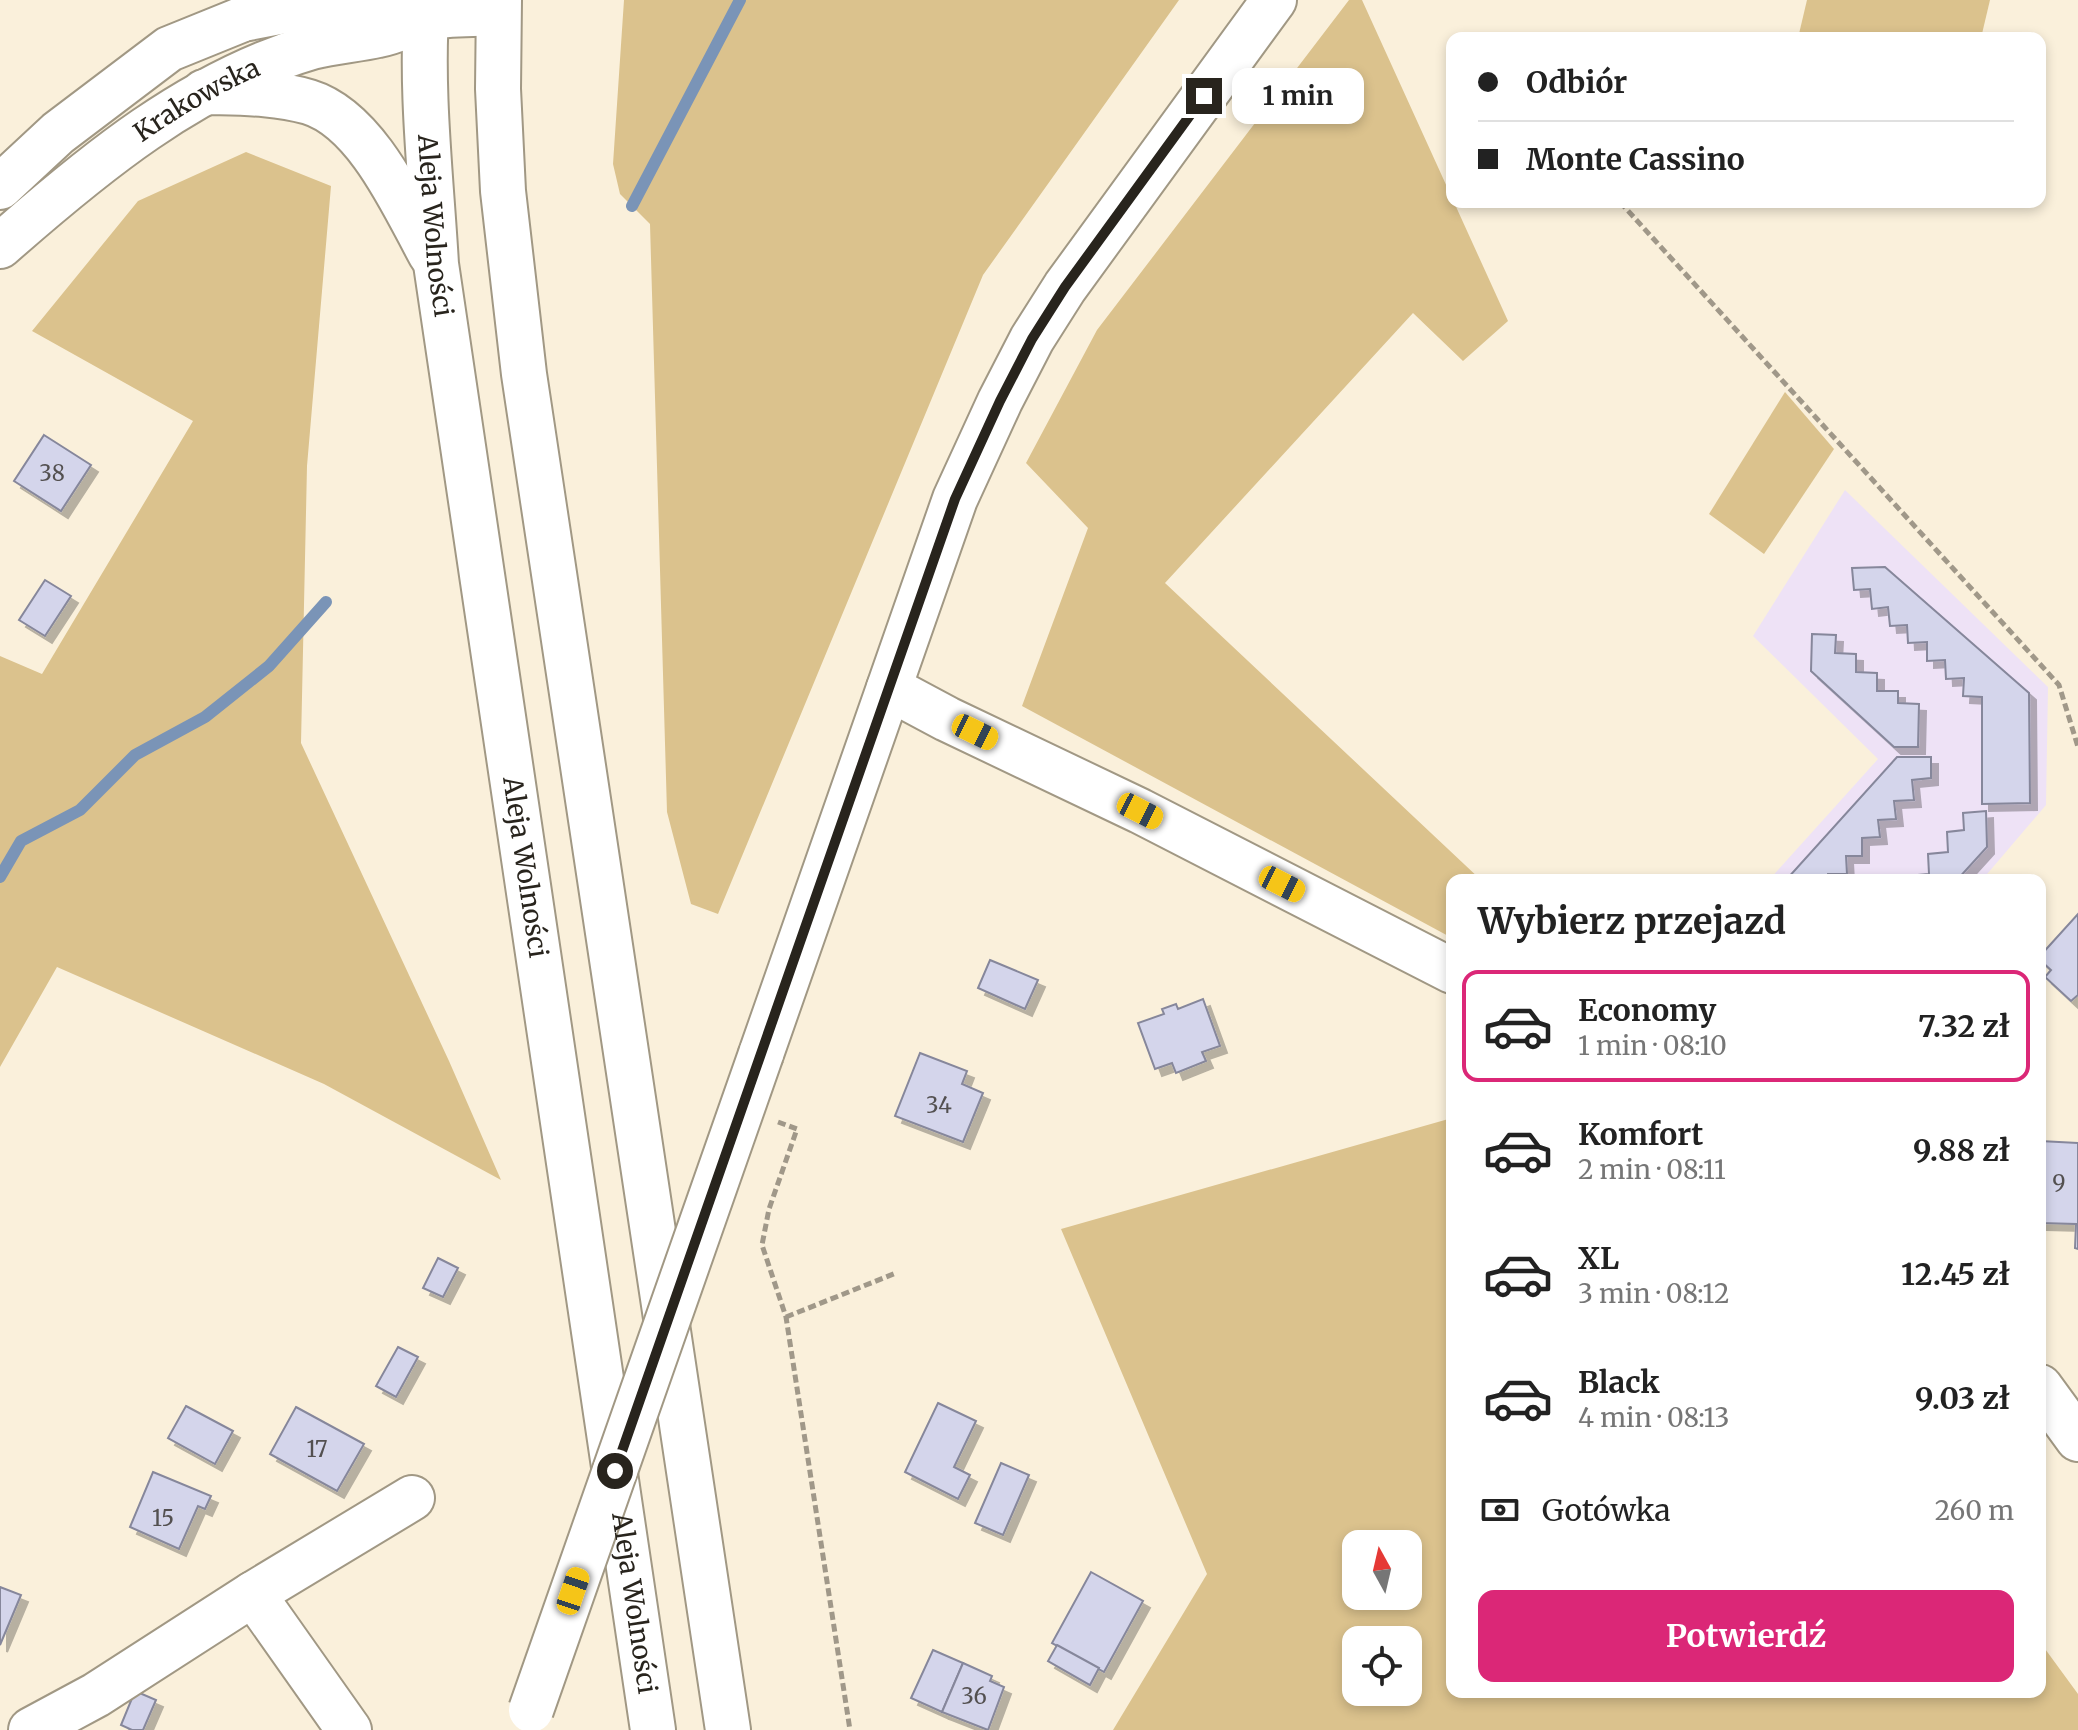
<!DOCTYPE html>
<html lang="pl">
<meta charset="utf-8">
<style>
:root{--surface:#fff;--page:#f2f2f2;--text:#222;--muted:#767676;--line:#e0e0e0;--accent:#db2777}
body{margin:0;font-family:Merriweather,serif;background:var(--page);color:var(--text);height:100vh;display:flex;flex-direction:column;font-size:30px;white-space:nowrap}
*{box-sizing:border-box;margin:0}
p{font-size:26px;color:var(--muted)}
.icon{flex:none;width:44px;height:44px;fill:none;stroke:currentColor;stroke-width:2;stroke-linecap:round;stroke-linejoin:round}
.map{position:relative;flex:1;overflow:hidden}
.details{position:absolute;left:1446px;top:874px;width:600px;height:824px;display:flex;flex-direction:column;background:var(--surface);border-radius:16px;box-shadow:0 4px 12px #0003}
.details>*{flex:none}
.hud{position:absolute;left:1446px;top:32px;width:600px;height:176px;border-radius:16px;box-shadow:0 4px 12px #0003;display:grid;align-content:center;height:176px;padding:0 32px;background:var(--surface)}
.needle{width:52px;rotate:352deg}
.fabs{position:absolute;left:1342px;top:1530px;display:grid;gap:16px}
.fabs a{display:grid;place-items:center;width:80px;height:80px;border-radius:16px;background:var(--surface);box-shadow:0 4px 12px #0003;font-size:40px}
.end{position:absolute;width:36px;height:36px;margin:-18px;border:10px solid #28241d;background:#fff;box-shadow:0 0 0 4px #fff}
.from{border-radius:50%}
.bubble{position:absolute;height:56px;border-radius:16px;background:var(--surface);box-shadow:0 4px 12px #0003;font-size:26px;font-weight:700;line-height:56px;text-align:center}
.car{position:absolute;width:24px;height:48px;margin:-24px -12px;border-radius:10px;box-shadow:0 0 6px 2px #0007;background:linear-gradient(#f5c518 24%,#345 0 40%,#f5c518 0 76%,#345 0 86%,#f5c518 0)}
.hud b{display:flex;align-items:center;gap:28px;height:76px;font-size:30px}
.hud b+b{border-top:2px solid var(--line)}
.hud i{width:20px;height:20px;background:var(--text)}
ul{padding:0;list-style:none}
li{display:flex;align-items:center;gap:24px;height:112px;margin:0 16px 12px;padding:0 16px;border:4px solid transparent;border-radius:16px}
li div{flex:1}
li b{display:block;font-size:30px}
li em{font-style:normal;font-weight:700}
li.selected{border-color:var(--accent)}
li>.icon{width:72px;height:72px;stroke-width:1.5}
h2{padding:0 32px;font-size:36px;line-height:96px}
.pay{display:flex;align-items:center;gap:20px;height:88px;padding:0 32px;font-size:30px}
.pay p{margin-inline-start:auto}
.primary-button{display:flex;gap:16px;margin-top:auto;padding:16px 32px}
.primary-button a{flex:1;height:92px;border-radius:16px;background:var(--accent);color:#fff;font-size:32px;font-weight:700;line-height:92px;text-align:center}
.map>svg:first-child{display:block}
.industrial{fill:#eee2f6}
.green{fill:#dbc28d;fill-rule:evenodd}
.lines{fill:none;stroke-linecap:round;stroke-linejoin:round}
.stream{stroke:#7a94b7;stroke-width:12}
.building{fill:#d4d5eb;stroke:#86879b;stroke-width:2;filter:url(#shadow)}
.minor-casing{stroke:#a19884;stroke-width:48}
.major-casing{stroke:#a19884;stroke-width:48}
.highway-casing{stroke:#a19884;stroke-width:48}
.path{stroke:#a09889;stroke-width:5;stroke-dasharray:8 4;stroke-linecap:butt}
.minor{stroke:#fff;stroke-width:44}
.major{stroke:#fff;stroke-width:44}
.highway{stroke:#fff;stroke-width:44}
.minor-bridge-casing{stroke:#a19884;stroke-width:48;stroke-linecap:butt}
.minor-bridge{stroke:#fff;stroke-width:44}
.route{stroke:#28241d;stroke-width:10}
.labels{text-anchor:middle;stroke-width:8;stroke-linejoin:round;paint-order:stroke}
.number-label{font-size:22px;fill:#535050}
.street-label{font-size:26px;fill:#28241d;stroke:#fff}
</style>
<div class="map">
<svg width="2078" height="1730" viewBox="0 0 2078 1730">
<defs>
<filter id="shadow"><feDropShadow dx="7" dy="7" stdDeviation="0" flood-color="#0004"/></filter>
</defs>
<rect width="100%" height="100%" fill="#faf0db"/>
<path class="industrial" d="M 1845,490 L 2048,687 L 2046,805 L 1982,880 L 1769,880 L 1878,759 L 1753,636 Z"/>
<g class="green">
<path d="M 624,0 L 1179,0 L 983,275 L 718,914 L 691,904 L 667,812 L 650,224 L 620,194 L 613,164 Z"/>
<path d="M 1349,0 L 1362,0 L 1508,321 L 1463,361 L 1413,313 L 1165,583 L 1481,880 L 1452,880 L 1452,938 L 1022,706 L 1088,528 L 1026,463 L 1097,330 Z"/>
<path d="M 1807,0 L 1990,0 L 1981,38 L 1798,38 Z"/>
<path d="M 246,152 L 331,186 L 307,466 L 301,743 L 449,1061 L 501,1180 L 324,1084 L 57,967 L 0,1067 L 0,656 L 42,674 L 193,421 L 32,331 L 138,201 Z"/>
<path d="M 1785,392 L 1834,449 L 1764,554 L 1709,514 Z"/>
<path d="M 1452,1118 L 1452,1692 L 2040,1692 L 2040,1642 L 2078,1694 L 2078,1730 L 1113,1730 L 1207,1574 L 1061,1229 ZM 1408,1544 L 1408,1596 L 1356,1596 L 1356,1544 ZM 1408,1640 L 1408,1692 L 1356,1692 L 1356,1640 Z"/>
</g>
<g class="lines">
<g class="stream">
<path d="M 632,206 L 740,0"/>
<path d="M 0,877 L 21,841 L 80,810 L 135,755 L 205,717 L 269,666 L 326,602"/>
</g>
</g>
<g class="building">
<path d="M 44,435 L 91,465 L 61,511 L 14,481 Z"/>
<path d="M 1885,567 L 2029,693 L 2030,803 L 1982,804 L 1982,697 L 1963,696 L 1964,678 L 1946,679 L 1945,660 L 1927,661 L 1927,642 L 1908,643 L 1907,625 L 1890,626 L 1888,607 L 1872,609 L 1870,589 L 1854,590 L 1852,568 Z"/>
<path d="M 45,580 L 71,596 L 45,636 L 19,620 Z"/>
<path d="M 1812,634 L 1836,635 L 1835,653 L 1856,654 L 1856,672 L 1877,673 L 1877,691 L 1898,691 L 1898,703 L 1919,704 L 1918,747 L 1894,747 L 1811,671 Z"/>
<path d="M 1897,757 L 1931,757 L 1931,778 L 1912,780 L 1914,800 L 1894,801 L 1896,819 L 1878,820 L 1880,837 L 1862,838 L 1862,856 L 1846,856 L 1847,874 L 1828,874 L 1827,880 L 1786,880 Z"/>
<path d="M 1986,811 L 1987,847 L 1957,880 L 1907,880 L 1907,876 L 1929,874 L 1928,854 L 1948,852 L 1947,832 L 1964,830 L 1963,813 Z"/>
<path d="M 2078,914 L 2078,995 L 2071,1001 L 2045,977 L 2051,970 L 2040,960 L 2040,956 Z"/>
<path d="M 990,960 L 1038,980 L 1025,1009 L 978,988 Z"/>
<path d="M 1203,999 L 1220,1046 L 1202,1052 L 1206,1061 L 1176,1073 L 1172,1063 L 1155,1069 L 1138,1023 L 1164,1014 L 1162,1009 L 1176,1004 L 1178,1009 Z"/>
<path d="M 920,1053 L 967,1071 L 962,1084 L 983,1093 L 963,1142 L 895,1116 Z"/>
<path d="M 2040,1141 L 2078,1143 L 2078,1249 L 2075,1248 L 2076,1224 L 2040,1223 Z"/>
<path d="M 438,1258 L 458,1268 L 443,1297 L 423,1288 Z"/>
<path d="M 398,1347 L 418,1357 L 396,1397 L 376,1386 Z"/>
<path d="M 938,1403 L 976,1421 L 954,1467 L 970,1475 L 958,1499 L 905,1472 Z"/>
<path d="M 186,1406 L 233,1431 L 215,1464 L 168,1438 Z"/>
<path d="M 296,1407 L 364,1444 L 337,1491 L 270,1454 Z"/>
<path d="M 1001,1463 L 1029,1475 L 1003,1535 L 975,1523 Z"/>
<path d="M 153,1472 L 211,1496 L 205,1509 L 198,1506 L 179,1549 L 130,1527 Z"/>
<path d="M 1091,1572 L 1143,1601 L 1104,1672 L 1052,1643 Z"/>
<path d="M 0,1587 L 21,1595 L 0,1645 Z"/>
<path d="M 1057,1645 L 1099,1668 L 1090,1685 L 1048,1661 Z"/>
<path d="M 933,1650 L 963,1663 L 942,1712 L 911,1698 Z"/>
<path d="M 963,1663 L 992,1676 L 990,1681 L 1004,1687 L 988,1730 L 942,1712 Z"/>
<path d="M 135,1691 L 156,1700 L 143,1730 L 132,1730 L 121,1725 Z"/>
</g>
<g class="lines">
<g class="minor-casing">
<g id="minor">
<path d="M 889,688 L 947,719 L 1140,811 L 1452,971"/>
<path d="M 761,1054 L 955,499 L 1000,401 L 1032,339 L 1065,287 L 1274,0"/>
<path d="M 2040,1387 L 2078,1439"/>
<path d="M 253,1594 L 349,1730"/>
<path d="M 31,1730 L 96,1695 L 253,1594 L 412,1498"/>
</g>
</g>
<g class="major-casing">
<g id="major">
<path d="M 0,187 L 58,133 L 169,49 L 243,19 L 342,0 L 385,3 L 426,18"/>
<path id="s1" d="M 0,246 C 92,165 192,82 312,47 C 333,41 357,40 378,35 C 395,32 409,24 424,19 C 446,12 475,15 497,13"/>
</g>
</g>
<g class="highway-casing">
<g id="highway">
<path id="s2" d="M 427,0 C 420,88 431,177 436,264 L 653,1730"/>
<path d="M 499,0 L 498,89 L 503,191 L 524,374 L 728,1730"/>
<path d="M 243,19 L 267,0"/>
<path d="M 204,92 C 239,93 275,92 309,102 C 367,120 404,206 431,255"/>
</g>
</g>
<g class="path">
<path d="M 1620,202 L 2059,685 L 2078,747"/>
<path d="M 778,1122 L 797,1129 L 769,1209 L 762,1245 L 786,1317 L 850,1730"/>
<path d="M 786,1317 L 896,1273"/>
</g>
<use href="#minor" class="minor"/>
<use href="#major" class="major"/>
<use href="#highway" class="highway"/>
<g class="minor-bridge-casing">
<path id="minor-bridge" d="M 531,1710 L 761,1054"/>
</g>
<use href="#minor-bridge" class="minor-bridge"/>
</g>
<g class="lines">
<path class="route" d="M 615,1471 L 955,499 L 1000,401 L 1032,339 L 1065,287 L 1204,96"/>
</g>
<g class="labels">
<g class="number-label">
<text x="52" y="481">38</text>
<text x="939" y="1113">34</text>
<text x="2059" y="1191">9</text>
<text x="317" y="1457">17</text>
<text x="163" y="1526">15</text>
<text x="974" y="1704">36</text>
</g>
<g class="street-label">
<text dy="9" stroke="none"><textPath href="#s1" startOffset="246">Krakowska</textPath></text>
<text dy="9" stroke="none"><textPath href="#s2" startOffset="226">Aleja Wolności</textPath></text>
<text dy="9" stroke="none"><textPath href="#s2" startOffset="874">Aleja Wolności</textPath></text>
<text dy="9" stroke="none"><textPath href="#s2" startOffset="1618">Aleja Wolności</textPath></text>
</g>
</g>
</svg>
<div class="fabs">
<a><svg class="needle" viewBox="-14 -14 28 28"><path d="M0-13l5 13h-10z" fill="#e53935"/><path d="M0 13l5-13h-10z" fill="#767676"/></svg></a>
<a><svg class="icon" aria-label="locate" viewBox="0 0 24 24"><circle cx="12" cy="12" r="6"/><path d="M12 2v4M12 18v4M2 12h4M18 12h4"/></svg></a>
</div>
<i class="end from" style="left:615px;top:1471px"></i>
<i class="end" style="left:1204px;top:96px"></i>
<div class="bubble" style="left:1232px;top:68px;width:132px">1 min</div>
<i class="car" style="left:975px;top:732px;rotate:116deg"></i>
<i class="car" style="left:1140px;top:811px;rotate:117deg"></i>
<i class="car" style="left:1282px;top:884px;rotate:117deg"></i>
<i class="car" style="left:573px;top:1591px;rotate:19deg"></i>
<div class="hud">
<b><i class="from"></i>Odbiór</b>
<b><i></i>Monte Cassino</b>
</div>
<section class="details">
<h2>Wybierz przejazd</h2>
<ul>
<li class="selected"><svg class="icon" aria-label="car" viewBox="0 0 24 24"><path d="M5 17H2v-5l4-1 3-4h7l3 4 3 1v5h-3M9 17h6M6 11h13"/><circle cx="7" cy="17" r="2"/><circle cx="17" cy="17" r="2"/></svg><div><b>Economy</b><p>1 min · 08:10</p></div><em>7.32 zł</em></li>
<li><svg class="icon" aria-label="car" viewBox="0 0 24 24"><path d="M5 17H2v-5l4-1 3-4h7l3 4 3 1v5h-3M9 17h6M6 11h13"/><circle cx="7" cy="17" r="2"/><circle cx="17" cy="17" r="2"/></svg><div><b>Komfort</b><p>2 min · 08:11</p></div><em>9.88 zł</em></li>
<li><svg class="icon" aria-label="car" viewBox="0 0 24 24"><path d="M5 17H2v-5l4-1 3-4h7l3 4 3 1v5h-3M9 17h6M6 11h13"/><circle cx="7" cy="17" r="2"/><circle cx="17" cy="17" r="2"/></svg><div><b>XL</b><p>3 min · 08:12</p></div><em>12.45 zł</em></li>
<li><svg class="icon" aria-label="car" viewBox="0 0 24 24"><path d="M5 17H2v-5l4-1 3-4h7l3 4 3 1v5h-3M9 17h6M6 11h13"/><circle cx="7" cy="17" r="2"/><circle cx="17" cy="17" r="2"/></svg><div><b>Black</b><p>4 min · 08:13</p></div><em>9.03 zł</em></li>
</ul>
<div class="pay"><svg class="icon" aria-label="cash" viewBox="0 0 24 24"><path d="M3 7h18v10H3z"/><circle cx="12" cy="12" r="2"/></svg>Gotówka<p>260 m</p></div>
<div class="primary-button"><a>Potwierdź</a></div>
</section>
</div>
